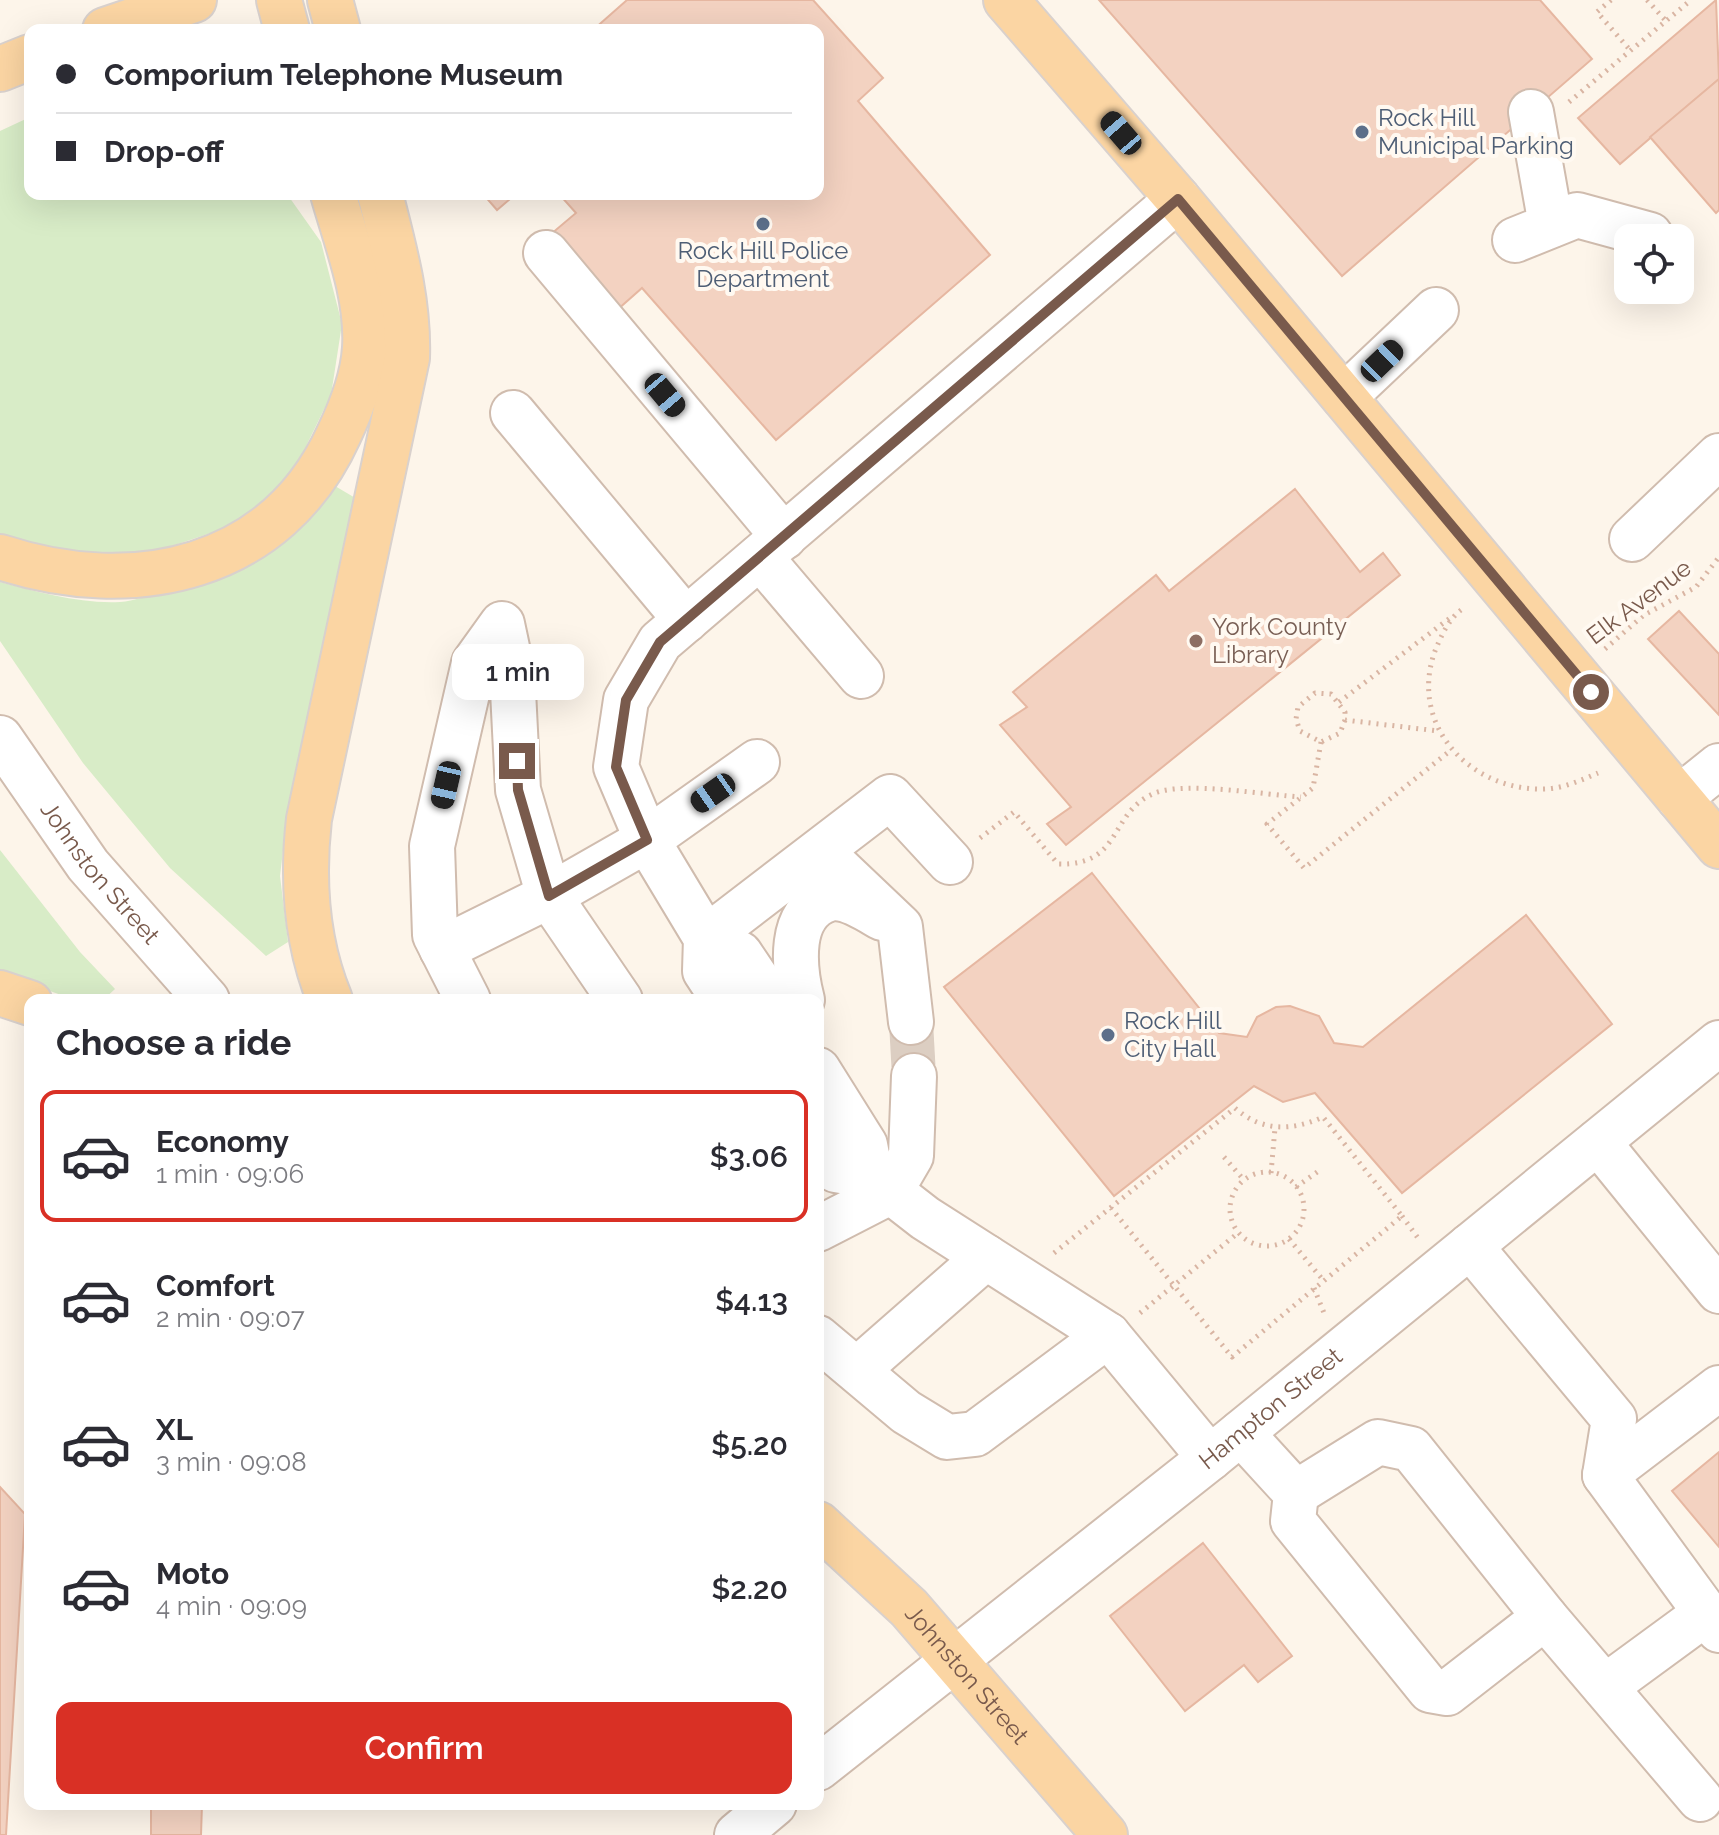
<!DOCTYPE html>
<meta charset="utf-8">
<style>
:root{--surface:#fff;--page:#f7f7f7;--text:#2b2b33;--muted:#7c7c81;--line:#e1e1e2;--accent:#d93025}
body{margin:0;font-family:Raleway,sans-serif;background:var(--page);color:var(--text);height:100vh;display:flex;flex-direction:column;font-size:30px;white-space:nowrap}
*{box-sizing:border-box;margin:0}
p{font-size:26px;color:var(--muted)}
.icon{flex:none;width:44px;height:44px;fill:none;stroke:currentColor;stroke-width:2;stroke-linecap:round;stroke-linejoin:round}
.map{position:relative;flex:1;overflow:hidden}
.panel{position:absolute;left:24px;top:994px;width:800px;height:816px;display:flex;flex-direction:column;background:var(--surface);border-radius:16px;box-shadow:0 8px 32px #0002}
.panel>*{flex:none}
.guide{position:absolute;left:24px;top:24px;width:800px;height:176px;border-radius:16px;box-shadow:0 8px 32px #0002;display:grid;align-content:center;height:176px;padding:0 32px;background:var(--surface)}
.tools{position:absolute;left:1614px;top:224px;display:grid;gap:16px}
.tools a{display:grid;place-items:center;width:80px;height:80px;border-radius:16px;background:var(--surface);box-shadow:0 8px 32px #0002;font-size:40px}
.end{position:absolute;width:36px;height:36px;margin:-18px;border:10px solid #795a4c;background:#fff;box-shadow:0 0 0 4px #fff}
.from{border-radius:50%}
.bubble{position:absolute;height:56px;border-radius:16px;background:var(--surface);box-shadow:0 8px 32px #0002;font-size:26px;font-weight:600;line-height:56px;text-align:center}
.car{position:absolute;width:24px;height:48px;margin:-24px -12px;border-radius:10px;box-shadow:0 0 6px 2px #0007;background:linear-gradient(#222 24%,#8ab4d8 0 40%,#222 0 76%,#8ab4d8 0 86%,#222 0)}
.guide b{display:flex;align-items:center;gap:28px;height:76px;font-size:30px}
.guide b+b{border-top:2px solid var(--line)}
.guide i{width:20px;height:20px;background:var(--text)}
ul{padding:0;list-style:none}
li{display:flex;align-items:center;gap:24px;height:132px;margin:0 16px 12px;padding:0 16px;border:4px solid transparent;border-radius:16px}
li div{flex:1}
li b{display:block;font-size:30px}
li em{font-style:normal;font-weight:600}
li.current{border-color:var(--accent)}
li>.icon{width:72px;height:72px;stroke-width:1.5}
h2{padding:0 32px;font-size:36px;line-height:96px}
.primary-button{display:flex;gap:16px;margin-top:auto;padding:16px 32px}
.primary-button a{flex:1;height:92px;border-radius:16px;background:var(--accent);color:#fff;font-size:32px;font-weight:600;line-height:92px;text-align:center}
.map>svg:first-child{display:block}
.green{fill:#d8ecc7}
.building{fill:#f3d2c1;stroke:#e6b7a1;stroke-width:2}
.lines{fill:none;stroke-linecap:round;stroke-linejoin:round}
.minor-tunnel{stroke:#dccec2;stroke-width:44;stroke-dasharray:44 22;stroke-linecap:butt}
.minor-casing{stroke:#d0bcae;stroke-width:48}
.major-casing{stroke:#d9d1cd;stroke-width:48}
.path{stroke:#d9b5a3;stroke-width:5;stroke-dasharray:2 6;stroke-linecap:butt}
.minor{stroke:#fff;stroke-width:44}
.major{stroke:#fbd5a3;stroke-width:44}
.route{stroke:#795a4c;stroke-width:10}
.service-dot{fill:#5c6f8a;stroke:#fff9f1;stroke-width:3}
.education-dot{fill:#8d6e63;stroke:#fff9f1;stroke-width:3}
.labels{text-anchor:middle;stroke-width:8;stroke-linejoin:round;paint-order:stroke}
.service-label{font-size:24px;fill:#4e5e75;stroke:#fff9f1;text-anchor:start}
.street-label{font-size:24px;fill:#795a4c;stroke:#fff9f1}
.education-label{font-size:24px;fill:#785e54;stroke:#fff9f1;text-anchor:start}
</style>
<div class="map">
<svg width="1719" height="1835" viewBox="0 0 1719 1835">
<rect width="100%" height="100%" fill="#fdf5ea"/>
<g class="green">
<path d="M 30,117 L 30,194 L 287,194 L 321,242 L 342,324 L 331,395 L 293,473 L 235,525 L 163,549 L 95,559 L 30,547 L 0,535 L 0,131 Z"/>
<path d="M 335,486 L 357,499 L 287,817 L 280,876 L 288,942 L 266,956 L 170,868 L 83,763 L 0,641 L 0,582 C 38,592 80,604 120,602 C 134,601 149,595 162,592 C 239,574 284,546 335,486 Z"/>
<path d="M 0,850 L 80,952 L 115,989 L 103,1000 L 75,1000 L 0,973 Z"/>
</g>
<g class="building">
<path d="M 627,0 L 813,0 L 883,78 L 858,101 L 990,255 L 776,440 L 642,288 L 617,310 L 551,234 L 576,213 L 559,194 L 818,194 L 818,30 L 593,30 Z"/>
<path d="M 1099,0 L 1540,0 L 1592,59 L 1342,276 Z"/>
<path d="M 1716,0 L 1719,79 L 1620,164 L 1578,118 Z"/>
<path d="M 1719,79 L 1719,210 L 1716,213 L 1650,137 Z"/>
<path d="M 483,194 L 516,194 L 497,210 Z"/>
<path d="M 1295,489 L 1360,572 L 1383,553 L 1400,575 L 1066,845 L 1047,824 L 1071,807 L 1000,725 L 1027,707 L 1013,692 L 1156,575 L 1169,591 Z"/>
<path d="M 1679,611 L 1719,654 L 1719,715 L 1648,639 Z"/>
<path d="M 1092,873 L 1219,1033 L 1247,1037 L 1257,1017 L 1276,1007 L 1290,1006 L 1319,1016 L 1334,1043 L 1363,1047 L 1526,915 L 1612,1024 L 1402,1193 L 1315,1093 L 1283,1102 L 1254,1086 L 1114,1196 L 944,987 Z"/>
<path d="M 1719,1452 L 1719,1547 L 1672,1491 Z"/>
<path d="M 0,1487 L 25,1514 L 6,1835 L 0,1835 Z"/>
<path d="M 1203,1543 L 1292,1656 L 1258,1682 L 1244,1665 L 1185,1711 L 1110,1616 Z"/>
<path d="M 151,1804 L 202,1804 L 201,1835 L 151,1835 Z"/>
</g>
<g class="lines">
<path class="minor-tunnel" d="M 911,1022 L 914,1076"/>
<g class="minor-casing">
<g id="minor">
<path d="M 1531,112 L 1551,225"/>
<path d="M 1515,240 L 1577,215 L 1650,235"/>
<path d="M 546,253 L 784,537"/>
<path d="M 1344,397 L 1436,310"/>
<path d="M 513,413 L 686,620"/>
<path d="M 1632,539 L 1719,456"/>
<path d="M 760,557 L 861,676"/>
<path id="s1" d="M 0,738 L 88,865 L 207,1000"/>
<path d="M 1679,798 L 1719,766"/>
<path d="M 821,852 L 900,927 L 911,1022"/>
<path d="M 706,938 L 890,797 L 950,862"/>
<path d="M 706,938 L 740,954 L 771,1000"/>
<path d="M 442,949 L 549,896 L 647,840 L 757,762"/>
<path d="M 468,1000 L 435,935 L 432,846 L 474,663 L 502,624 L 512,671 L 518,790 L 549,896 L 620,1000"/>
<path d="M 724,1000 L 705,971 L 706,938 L 647,840 L 616,767 L 626,700 L 660,642 L 1178,199"/>
<path d="M 802,1000 C 794,969 787,911 829,899 C 846,895 868,910 882,918"/>
<path d="M 818,1070 L 865,1145 L 871,1176"/>
<path d="M 818,1142 L 836,1170 L 871,1176 L 925,1218 L 1108,1335 L 1210,1458"/>
<path d="M 1598,1142 L 1719,1291"/>
<path d="M 818,1229 L 890,1192 L 911,1156 L 914,1076"/>
<path d="M 1470,1246 L 1614,1419 L 1605,1475 L 1706,1613"/>
<path d="M 818,1338 L 906,1412 L 947,1437 L 975,1434 L 1108,1335"/>
<path d="M 857,1370 L 986,1257"/>
<path d="M 1241,1433 L 1296,1493 L 1293,1521 L 1430,1690 L 1447,1693 L 1545,1617"/>
<path d="M 1605,1475 L 1719,1388"/>
<path d="M 1296,1493 L 1378,1442 L 1411,1449 L 1545,1617 L 1700,1799"/>
<path d="M 1605,1687 L 1706,1613 L 1719,1630"/>
<path id="s2" d="M 818,1768 L 1210,1458 L 1719,1043"/>
<path d="M 737,1835 L 774,1804"/>
</g>
</g>
<g class="major-casing">
<g id="major">
<path d="M 279,0 L 287,30"/>
<path d="M 330,0 L 338,30"/>
<path d="M 1006,0 L 1178,199 L 1719,846"/>
<path d="M 105,30 L 194,0"/>
<path d="M 0,69 L 30,57"/>
<path d="M 0,557 C 134,601 277,571 339,434 C 352,407 363,378 365,348 C 368,296 347,243 333,194"/>
<path d="M 0,993 L 30,1003"/>
<path d="M 330,1000 C 306,942 302,881 309,819 L 407,358 C 409,301 394,249 380,194"/>
<path id="s3" d="M 818,1524 L 909,1608 L 1105,1835"/>
</g>
</g>
<g class="path">
<path d="M 1611,0 L 1597,12 L 1630,50"/>
<path d="M 1647,0 L 1666,21"/>
<path d="M 1569,102 L 1691,0"/>
<path d="M 1461,610 C 1449,619 1441,636 1435,651 C 1409,722 1466,788 1539,789 C 1560,790 1579,781 1598,773"/>
<path d="M 1605,649 L 1644,615 L 1696,587 L 1719,557"/>
<path d="M 1339,702 L 1450,618"/>
<path d="M 1345,720 L 1340,733 L 1321,742 L 1300,731 L 1296,719 L 1298,707 L 1315,693 L 1331,694 L 1345,712 L 1345,720 L 1438,731"/>
<path d="M 1321,742 L 1313,788 L 1267,824 L 1304,868 L 1451,750"/>
<path d="M 980,838 L 1014,812 L 1058,864 C 1124,866 1108,812 1155,793 C 1185,781 1266,795 1301,797"/>
<path d="M 1224,1157 L 1244,1180"/>
<circle cx="1267" cy="1209" r="37"/>
<path d="M 1271,1173 L 1275,1128"/>
<path d="M 1296,1187 L 1320,1170"/>
<path d="M 1402,1216 L 1418,1238"/>
<path d="M 1289,1239 L 1323,1280"/>
<path d="M 1054,1253 L 1235,1108 C 1262,1132 1292,1131 1323,1117 L 1402,1216 L 1232,1357 L 1111,1208"/>
<path d="M 1314,1288 L 1324,1313"/>
<path d="M 1140,1313 L 1238,1233"/>
</g>
<use href="#minor" class="minor"/>
<use href="#major" class="major"/>
</g>
<g class="lines">
<path class="route" d="M 517,761 L 518,790 L 549,896 L 647,840 L 616,767 L 626,700 L 660,642 L 1178,199 L 1591,692"/>
</g>
<g class="service-dot">
<circle cx="1362" cy="132" r="8"/>
<circle cx="763" cy="224" r="8"/>
<circle cx="1108" cy="1035" r="8"/>
</g>
<circle class="education-dot" cx="1196" cy="641" r="8"/>
<g class="labels">
<g class="service-label">
<text x="1378" y="126">Rock Hill<tspan x="1378" dy="28">Municipal Parking</tspan></text>
<text x="763" y="259" text-anchor="middle">Rock Hill Police<tspan x="763" dy="28">Department</tspan></text>
<text x="1124" y="1029">Rock Hill<tspan x="1124" dy="28">City Hall</tspan></text>
</g>
<g class="street-label">
<text transform="translate(1639 602) rotate(-37)" y="8">Elk Avenue</text>
<text dy="8" stroke="none"><textPath href="#s1" startOffset="168">Johnston Street</textPath></text>
<text dy="8" stroke="none"><textPath href="#s2" startOffset="578">Hampton Street</textPath></text>
<text dy="8" stroke="none"><textPath href="#s3" startOffset="212">Johnston Street</textPath></text>
</g>
<g class="education-label">
<text x="1212" y="635">York County<tspan x="1212" dy="28">Library</tspan></text>
</g>
</g>
</svg>
<div class="tools">
<a><svg class="icon" aria-label="locate" viewBox="0 0 24 24"><circle cx="12" cy="12" r="6"/><path d="M12 2v4M12 18v4M2 12h4M18 12h4"/></svg></a>
</div>
<i class="end from" style="left:1591px;top:692px"></i>
<i class="end" style="left:517px;top:761px"></i>
<div class="bubble" style="left:452px;top:644px;width:132px">1 min</div>
<i class="car" style="left:1121px;top:133px;rotate:319deg"></i>
<i class="car" style="left:1382px;top:361px;rotate:46deg"></i>
<i class="car" style="left:665px;top:395px;rotate:140deg"></i>
<i class="car" style="left:446px;top:785px;rotate:193deg"></i>
<i class="car" style="left:713px;top:793px;rotate:235deg"></i>
<div class="guide">
<b><i class="from"></i>Comporium Telephone Museum</b>
<b><i></i>Drop-off</b>
</div>
<section class="panel">
<h2>Choose a ride</h2>
<ul>
<li class="current"><svg class="icon" aria-label="car" viewBox="0 0 24 24"><path d="M5 17H2v-5l4-1 3-4h7l3 4 3 1v5h-3M9 17h6M6 11h13"/><circle cx="7" cy="17" r="2"/><circle cx="17" cy="17" r="2"/></svg><div><b>Economy</b><p>1 min · 09:06</p></div><em>$3.06</em></li>
<li><svg class="icon" aria-label="car" viewBox="0 0 24 24"><path d="M5 17H2v-5l4-1 3-4h7l3 4 3 1v5h-3M9 17h6M6 11h13"/><circle cx="7" cy="17" r="2"/><circle cx="17" cy="17" r="2"/></svg><div><b>Comfort</b><p>2 min · 09:07</p></div><em>$4.13</em></li>
<li><svg class="icon" aria-label="car" viewBox="0 0 24 24"><path d="M5 17H2v-5l4-1 3-4h7l3 4 3 1v5h-3M9 17h6M6 11h13"/><circle cx="7" cy="17" r="2"/><circle cx="17" cy="17" r="2"/></svg><div><b>XL</b><p>3 min · 09:08</p></div><em>$5.20</em></li>
<li><svg class="icon" aria-label="car" viewBox="0 0 24 24"><path d="M5 17H2v-5l4-1 3-4h7l3 4 3 1v5h-3M9 17h6M6 11h13"/><circle cx="7" cy="17" r="2"/><circle cx="17" cy="17" r="2"/></svg><div><b>Moto</b><p>4 min · 09:09</p></div><em>$2.20</em></li>
</ul>
<div class="primary-button"><a>Confirm</a></div>
</section>
</div>
